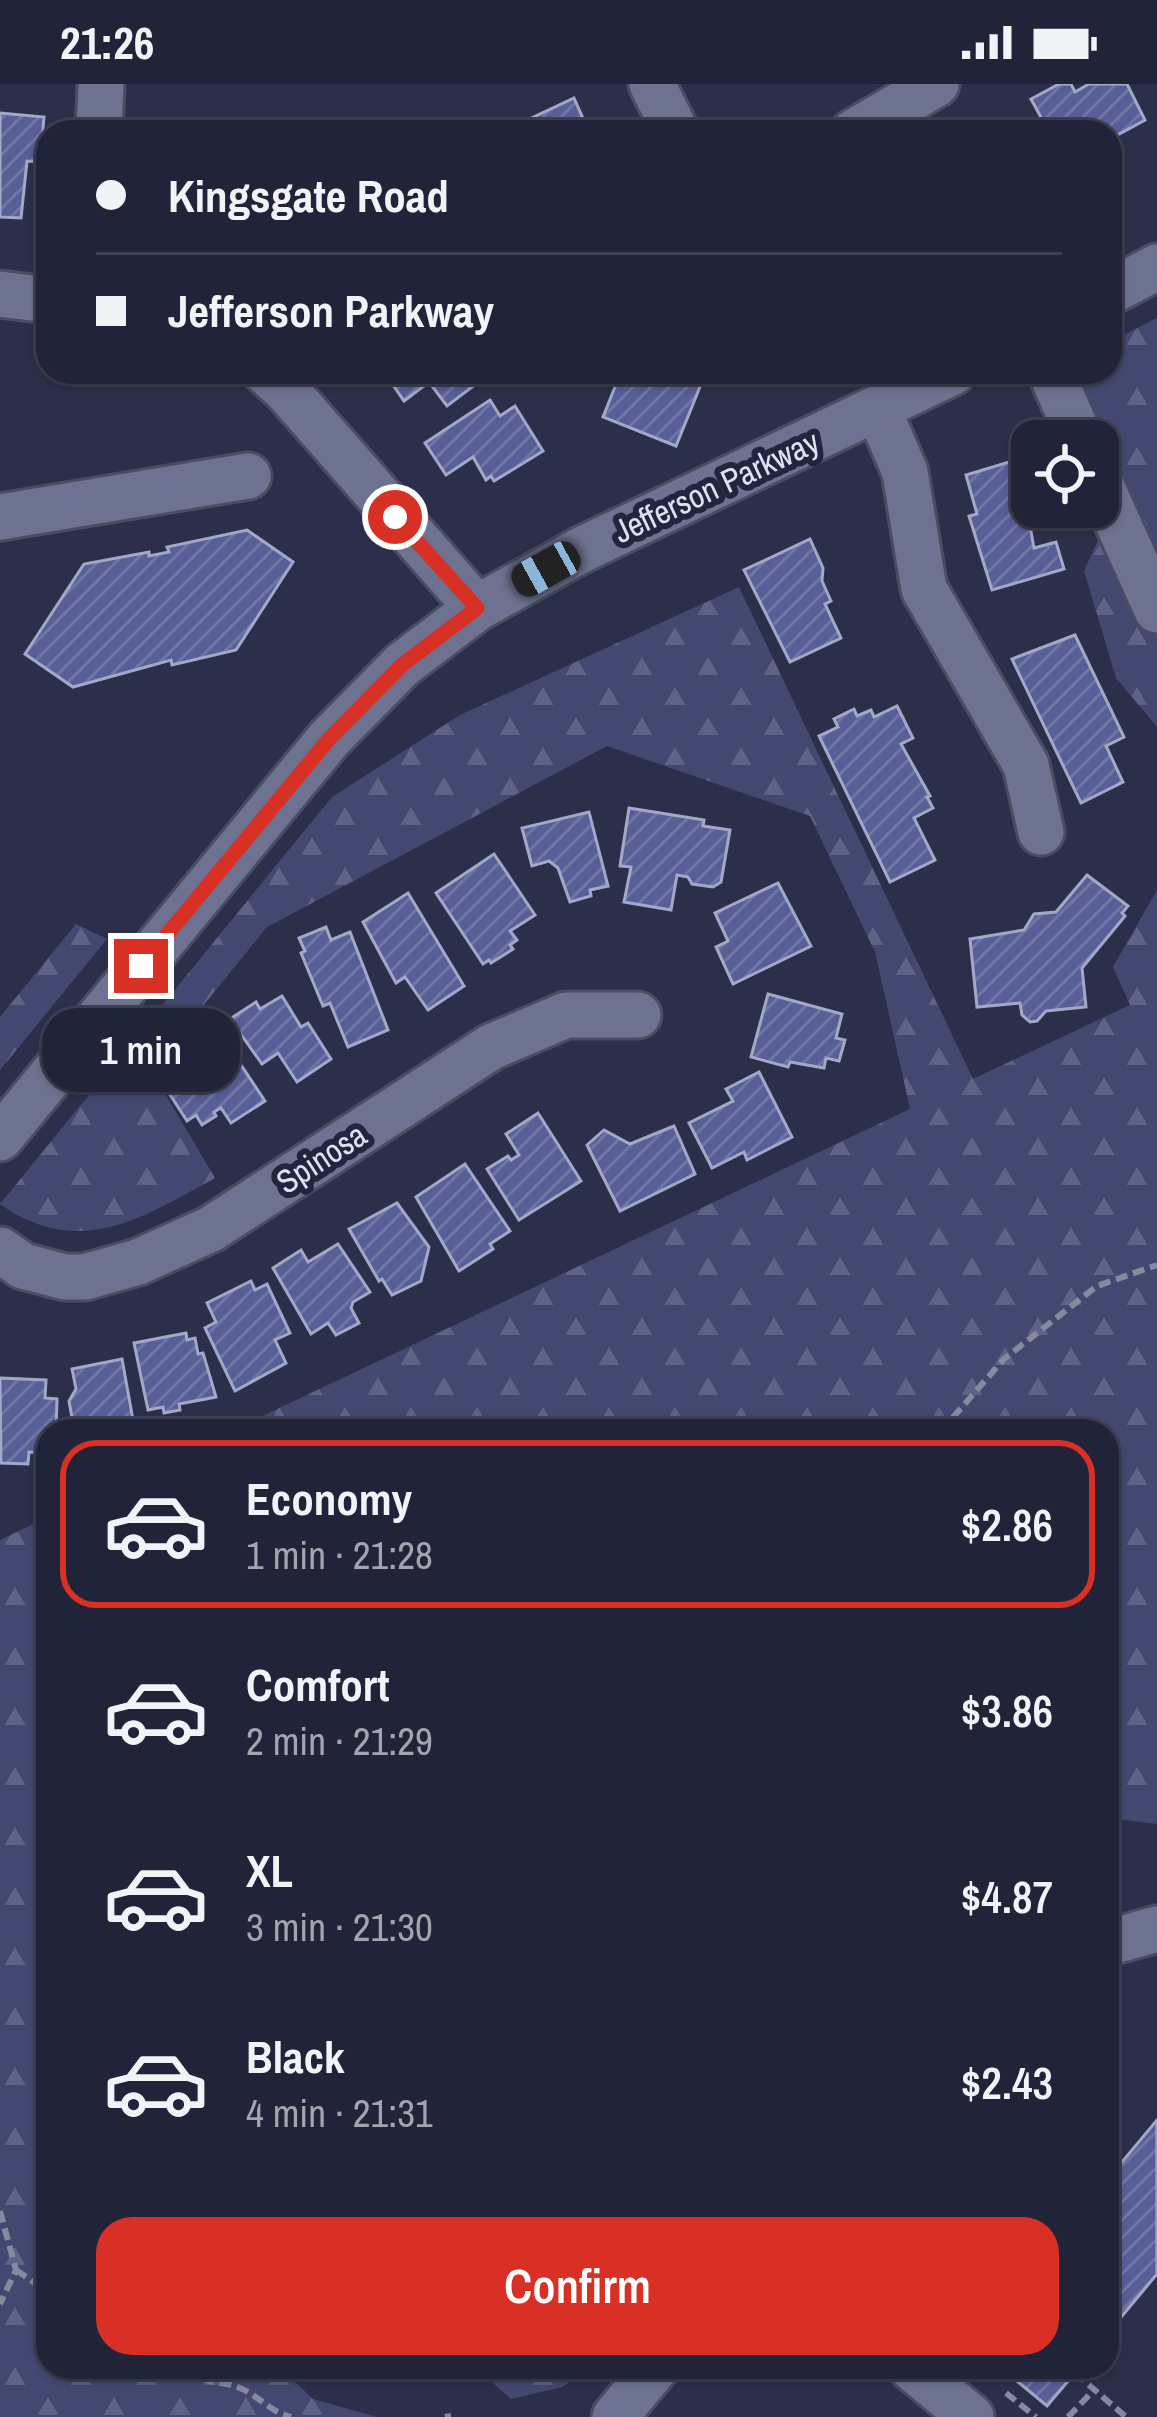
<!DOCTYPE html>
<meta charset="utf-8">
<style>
:root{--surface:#212338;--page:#292b40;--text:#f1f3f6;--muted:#a2a4ae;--line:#3e4053;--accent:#d93025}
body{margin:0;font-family:"Archivo Narrow",sans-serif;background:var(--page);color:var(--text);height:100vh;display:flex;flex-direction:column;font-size:45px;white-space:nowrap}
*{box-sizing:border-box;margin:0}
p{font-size:39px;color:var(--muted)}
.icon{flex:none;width:66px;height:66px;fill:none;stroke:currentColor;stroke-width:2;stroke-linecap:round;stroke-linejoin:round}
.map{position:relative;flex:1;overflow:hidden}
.sheet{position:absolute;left:36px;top:1335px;width:1083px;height:960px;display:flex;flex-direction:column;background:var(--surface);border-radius:36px;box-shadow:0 3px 9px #0004,0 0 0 3px var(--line)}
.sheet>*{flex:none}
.banner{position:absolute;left:36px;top:36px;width:1086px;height:264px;border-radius:36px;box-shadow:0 3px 9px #0004,0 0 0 3px var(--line);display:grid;align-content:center;height:264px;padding:0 60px;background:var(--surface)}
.controls{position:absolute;left:1011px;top:336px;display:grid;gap:24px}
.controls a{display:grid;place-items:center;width:108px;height:108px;border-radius:24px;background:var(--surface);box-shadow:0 3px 9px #0004,0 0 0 3px var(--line);font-size:60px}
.end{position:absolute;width:54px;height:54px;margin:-27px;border:15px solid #d93025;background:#fff;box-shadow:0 0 0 6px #fff}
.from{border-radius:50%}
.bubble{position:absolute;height:84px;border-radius:36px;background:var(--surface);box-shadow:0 3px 9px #0004,0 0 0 3px var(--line);font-size:39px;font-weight:600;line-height:84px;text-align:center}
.car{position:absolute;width:36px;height:72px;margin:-36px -18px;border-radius:15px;box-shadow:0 0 9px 3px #0007;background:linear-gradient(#222 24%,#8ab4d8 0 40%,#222 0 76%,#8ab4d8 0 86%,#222 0)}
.banner b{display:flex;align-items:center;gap:42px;height:114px;font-size:45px}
.banner b+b{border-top:3px solid var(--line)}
.banner i{width:30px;height:30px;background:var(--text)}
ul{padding:21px 0 0;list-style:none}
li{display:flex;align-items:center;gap:36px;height:168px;margin:0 24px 18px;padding:0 36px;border:6px solid transparent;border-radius:36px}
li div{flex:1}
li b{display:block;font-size:45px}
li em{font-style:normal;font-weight:600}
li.selected{border-color:var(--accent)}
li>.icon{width:108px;height:108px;stroke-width:1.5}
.primary-button{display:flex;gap:24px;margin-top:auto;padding:24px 60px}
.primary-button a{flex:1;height:138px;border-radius:36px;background:var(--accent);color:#fff;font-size:48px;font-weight:600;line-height:138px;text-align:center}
.status{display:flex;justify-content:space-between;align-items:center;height:84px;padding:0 60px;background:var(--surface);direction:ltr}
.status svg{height:33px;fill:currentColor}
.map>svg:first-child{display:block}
.forest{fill:url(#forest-firs)}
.building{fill:url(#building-hatch);stroke:#a3a8c9;stroke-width:3}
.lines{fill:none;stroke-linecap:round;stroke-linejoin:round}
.minor-casing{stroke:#4a4c62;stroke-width:51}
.path{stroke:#86899f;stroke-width:6;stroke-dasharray:12 6;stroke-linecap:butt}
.minor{stroke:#6d7290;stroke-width:45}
.route{stroke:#d93025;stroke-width:15}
.labels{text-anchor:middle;stroke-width:12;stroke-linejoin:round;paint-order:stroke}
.street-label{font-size:33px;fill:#dfe2f3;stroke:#22253f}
</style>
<div class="status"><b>21:26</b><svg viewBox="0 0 49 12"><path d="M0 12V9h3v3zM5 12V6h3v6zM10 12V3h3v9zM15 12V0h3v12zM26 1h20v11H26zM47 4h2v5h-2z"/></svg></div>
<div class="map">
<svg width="1157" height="2333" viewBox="0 0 1157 2333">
<defs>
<pattern id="forest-firs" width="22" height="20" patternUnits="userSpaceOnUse" patternTransform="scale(3)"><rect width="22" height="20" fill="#434871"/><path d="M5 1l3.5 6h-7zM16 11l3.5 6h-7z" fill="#5e6286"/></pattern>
<pattern id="building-hatch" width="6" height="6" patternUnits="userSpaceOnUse" patternTransform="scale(3)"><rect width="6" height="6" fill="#585e96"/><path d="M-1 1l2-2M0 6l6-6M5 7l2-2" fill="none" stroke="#7075a5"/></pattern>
</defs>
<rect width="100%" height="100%" fill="#2c2f4a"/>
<g class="forest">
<path d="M 1157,234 L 1157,643 L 1116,594 L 1084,487 L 1108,434 L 1098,417 L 1098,357 L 1052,288 L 1110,288 L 1110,258 Z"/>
<path d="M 739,503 L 973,995 L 1130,921 L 1113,883 L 1157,806 L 1157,1740 L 1107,1734 L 1107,1347 L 231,1347 L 910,1025 L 875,868 L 810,732 L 607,662 L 267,843 L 151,986 L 215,1094 C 142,1134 79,1176 0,1120 L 332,713 L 460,631 Z"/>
<path d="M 76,840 L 107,855 L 0,986 L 0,933 Z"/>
<path d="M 48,1433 L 48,2283 L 279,2283 L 313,2315 L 377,2333 L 0,2333 L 0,1456 Z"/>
<path d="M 475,2283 L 593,2283 L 562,2303 L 511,2315 Z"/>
</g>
<g class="building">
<path d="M 1059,0 L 1071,0 L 1075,8 L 1089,0 L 1127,0 L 1145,36 L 1110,55 L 1110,48 L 1049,48 L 1031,15 Z"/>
<path d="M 574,14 L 589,48 L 525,48 L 521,39 Z"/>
<path d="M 0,29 L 44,33 L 40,78 L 27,77 L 21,134 L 0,133 Z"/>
<path d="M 384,288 L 492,288 L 447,322 L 429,298 L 404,317 Z"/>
<path d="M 621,288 L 706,288 L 676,362 L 603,333 Z"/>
<path d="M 490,316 L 500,332 L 515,322 L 543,367 L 494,397 L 491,392 L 486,396 L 473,373 L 446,391 L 425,359 Z"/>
<path d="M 1032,371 L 1032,417 L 1022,420 L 1025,432 L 1028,431 L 1034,464 L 1056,458 L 1064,485 L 992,506 L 969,432 L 977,430 L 966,391 Z"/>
<path d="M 247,446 L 293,478 L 236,566 L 172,581 L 171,576 L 73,603 L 25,570 L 84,480 L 149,468 L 149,472 L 169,468 L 167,463 Z"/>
<path d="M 810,455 L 823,484 L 822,497 L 831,517 L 825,520 L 841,554 L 790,578 L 744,486 Z"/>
<path d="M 1075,551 L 1124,653 L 1106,662 L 1123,698 L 1081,719 L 1012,575 Z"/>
<path d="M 897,622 L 913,654 L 901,660 L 930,712 L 927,713 L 933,724 L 914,734 L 935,776 L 890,798 L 819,652 L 838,643 L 834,635 L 854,625 L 857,632 L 871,626 L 874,633 Z"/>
<path d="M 629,724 L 704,736 L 703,742 L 730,746 L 721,798 L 713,803 L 692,800 L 688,793 L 677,791 L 671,826 L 624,818 L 631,783 L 620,782 Z"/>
<path d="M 589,728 L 608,802 L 590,806 L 591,812 L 570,818 L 558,784 L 549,777 L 532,782 L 522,744 Z"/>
<path d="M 494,770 L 535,831 L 510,847 L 517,856 L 510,861 L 513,865 L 491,879 L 489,876 L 483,880 L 436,809 Z"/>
<path d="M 1087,791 L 1128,822 L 1122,829 L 1125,832 L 1082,884 L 1086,923 L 1046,927 L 1037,937 L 1030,938 L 1022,931 L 1020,919 L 977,923 L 970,855 L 1024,846 L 1034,830 L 1056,828 Z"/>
<path d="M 778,799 L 811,862 L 733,900 L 716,863 L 728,857 L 715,829 Z"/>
<path d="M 408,809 L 464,902 L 428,926 L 405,893 L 396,899 L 363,838 Z"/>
<path d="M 326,843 L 331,856 L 350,848 L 388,946 L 348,963 L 330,919 L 323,922 L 301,869 L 305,867 L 299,854 Z"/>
<path d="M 768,910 L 842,930 L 836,954 L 845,956 L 839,977 L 826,974 L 824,984 L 790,978 L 788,983 L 751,973 Z"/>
<path d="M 282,912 L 301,943 L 308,939 L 331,975 L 297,998 L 278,969 L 262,980 L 230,935 L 256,918 L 260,925 Z"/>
<path d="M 227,960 L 265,1017 L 231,1039 L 221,1024 L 214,1028 L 216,1032 L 202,1041 L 196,1031 L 187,1037 L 167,1006 L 194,989 L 190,983 Z"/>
<path d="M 759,988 L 792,1053 L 747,1076 L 744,1068 L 712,1084 L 689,1039 L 733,1017 L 726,1005 Z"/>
<path d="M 538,1029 L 581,1097 L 519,1136 L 487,1085 L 508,1072 L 511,1076 L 519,1071 L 506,1050 Z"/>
<path d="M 674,1042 L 695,1090 L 620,1127 L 587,1061 L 604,1046 L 630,1060 Z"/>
<path d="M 465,1080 L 510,1147 L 490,1160 L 493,1165 L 459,1187 L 416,1113 Z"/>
<path d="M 397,1119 L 429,1163 L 421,1197 L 392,1211 L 382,1195 L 379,1197 L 349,1145 Z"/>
<path d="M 338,1160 L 370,1208 L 353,1218 L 351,1224 L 359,1239 L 336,1251 L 328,1239 L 311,1250 L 273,1184 L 301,1166 L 308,1178 Z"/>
<path d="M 251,1197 L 255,1206 L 267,1200 L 290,1249 L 275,1256 L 286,1279 L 235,1307 L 205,1244 L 216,1238 L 207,1219 Z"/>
<path d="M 186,1249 L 187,1256 L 195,1254 L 198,1270 L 203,1269 L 216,1313 L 179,1320 L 180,1326 L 164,1329 L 163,1323 L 148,1326 L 134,1259 Z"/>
<path d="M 122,1275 L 135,1347 L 74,1345 L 69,1317 L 76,1305 L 72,1285 Z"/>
<path d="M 0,1294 L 46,1296 L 45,1314 L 57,1315 L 56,1347 L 48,1347 L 48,1369 L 29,1368 L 28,1380 L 1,1379 Z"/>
<path d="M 1157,2036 L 1157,2190 L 1107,2250 L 1107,2096 Z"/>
<path d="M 1000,2283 L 1080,2283 L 1047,2322 Z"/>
</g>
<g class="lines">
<g class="minor-casing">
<g id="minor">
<path d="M 652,0 L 676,48"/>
<path d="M 99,48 L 101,0"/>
<path d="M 854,48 L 936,0"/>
<path d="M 1110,208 L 1157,183"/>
<path d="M 0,210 L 48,216"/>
<path d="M 266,288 L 286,306 L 477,524"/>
<path d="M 1051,288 L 1081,357"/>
<path d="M 878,325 L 905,388 L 924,505 L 1026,681 L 1041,748"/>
<path d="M 1098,395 L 1157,526"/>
<path d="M 0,433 L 248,392"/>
<path d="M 0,1054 L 329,655 L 402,581 L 477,524 L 581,466 L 953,288"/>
<path d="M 0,1166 L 23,1182 L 65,1193 L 85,1193 L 138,1178 L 211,1145 L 491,963 L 566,931 L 638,931"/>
<path d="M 1107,1859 L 1157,1845"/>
<path d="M 911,2283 L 971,2333"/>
<path d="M 615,2333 L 656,2283"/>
</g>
</g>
<g class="path">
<path d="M 941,1347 L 1004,1275 L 1097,1202 L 1157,1181"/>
<path d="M 0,2127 L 16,2186 L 0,2220"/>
<path d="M 16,2186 L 48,2208"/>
<path d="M 188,2283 C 213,2305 214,2294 240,2304 C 259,2312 270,2328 291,2333"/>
<path d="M 1075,2289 L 1126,2333"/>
<path d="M 1006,2309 L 1036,2333"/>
<path d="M 445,2333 L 451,2332"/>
<path d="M 1068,2333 L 1094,2306"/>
</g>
<use href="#minor" class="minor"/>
</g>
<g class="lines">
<path class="route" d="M 141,882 L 329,655 L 402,581 L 477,524 L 395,433"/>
</g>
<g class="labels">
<g class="street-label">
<text transform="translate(716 402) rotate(-25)" y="12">Jefferson Parkway</text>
<text transform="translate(321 1074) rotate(-33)" y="12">Spinosa</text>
</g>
</g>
</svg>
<div class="controls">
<a><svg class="icon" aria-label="locate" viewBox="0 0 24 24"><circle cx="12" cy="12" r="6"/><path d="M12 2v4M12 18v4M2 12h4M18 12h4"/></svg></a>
</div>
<i class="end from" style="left:395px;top:433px"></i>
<i class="end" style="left:141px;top:882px"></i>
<div class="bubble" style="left:42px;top:924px;width:198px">1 min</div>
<i class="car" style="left:546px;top:485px;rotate:241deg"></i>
<div class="banner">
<b><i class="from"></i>Kingsgate Road</b>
<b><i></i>Jefferson Parkway</b>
</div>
<section class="sheet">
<ul>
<li class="selected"><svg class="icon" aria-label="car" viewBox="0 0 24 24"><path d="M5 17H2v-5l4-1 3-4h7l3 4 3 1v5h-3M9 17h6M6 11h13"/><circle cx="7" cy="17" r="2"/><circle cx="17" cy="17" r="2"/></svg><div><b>Economy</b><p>1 min · 21:28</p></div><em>$2.86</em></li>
<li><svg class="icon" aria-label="car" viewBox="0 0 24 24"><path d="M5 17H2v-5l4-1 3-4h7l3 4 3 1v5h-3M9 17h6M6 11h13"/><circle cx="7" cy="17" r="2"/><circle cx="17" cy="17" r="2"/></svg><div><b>Comfort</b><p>2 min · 21:29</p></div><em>$3.86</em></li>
<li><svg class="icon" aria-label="car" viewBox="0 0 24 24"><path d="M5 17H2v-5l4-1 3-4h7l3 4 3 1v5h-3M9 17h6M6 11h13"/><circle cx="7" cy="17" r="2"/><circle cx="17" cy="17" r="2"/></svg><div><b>XL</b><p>3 min · 21:30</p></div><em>$4.87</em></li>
<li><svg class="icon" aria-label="car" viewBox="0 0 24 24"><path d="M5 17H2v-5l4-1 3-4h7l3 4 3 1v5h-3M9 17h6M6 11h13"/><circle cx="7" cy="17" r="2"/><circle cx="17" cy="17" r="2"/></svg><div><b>Black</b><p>4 min · 21:31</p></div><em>$2.43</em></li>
</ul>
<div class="primary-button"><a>Confirm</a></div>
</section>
</div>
